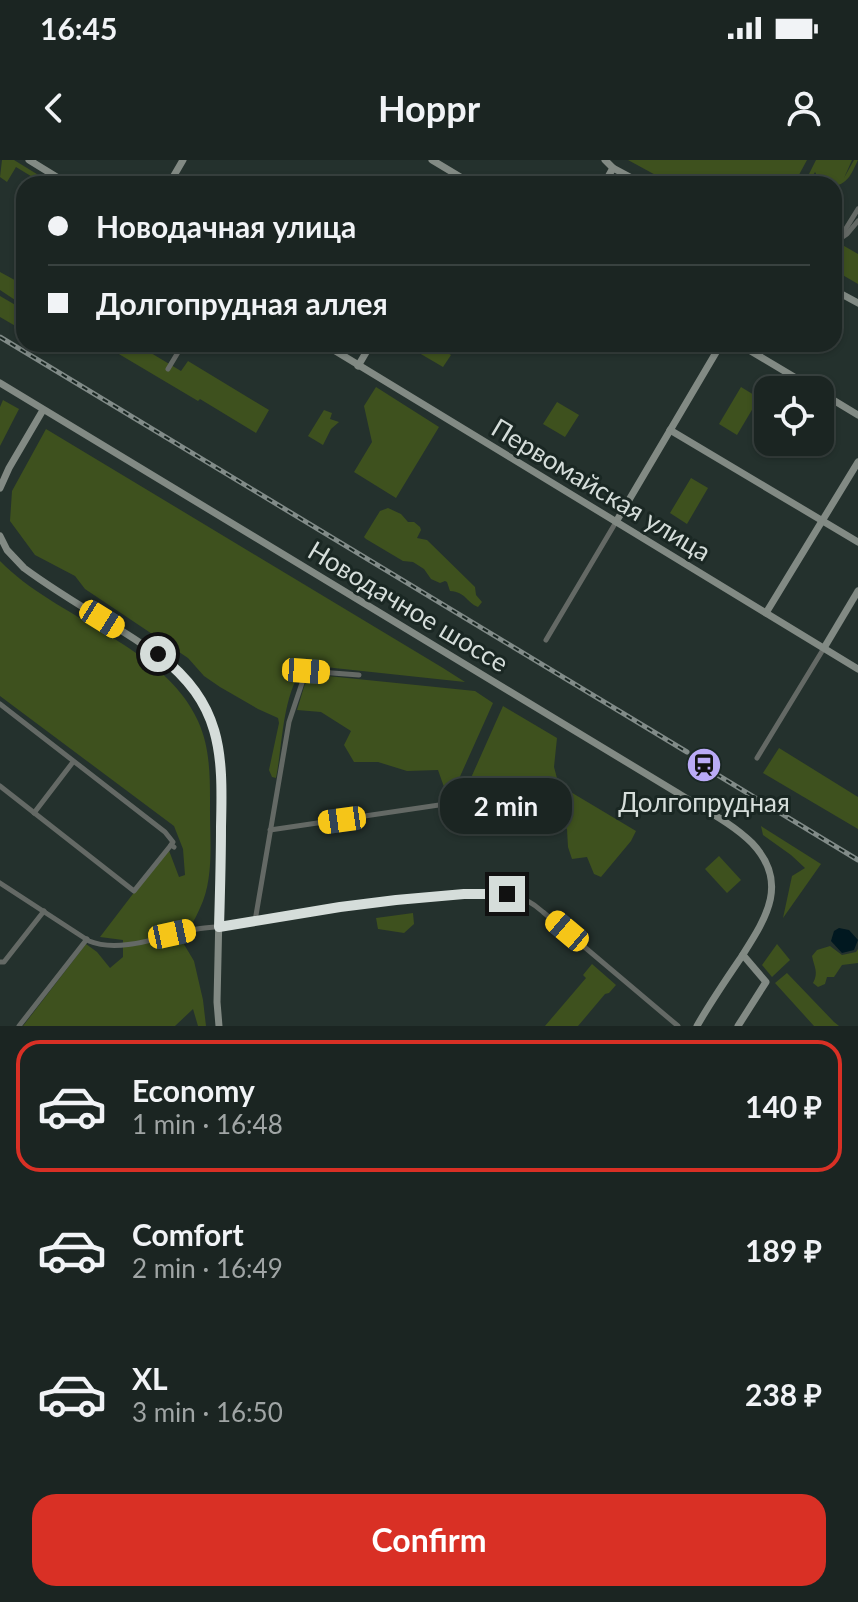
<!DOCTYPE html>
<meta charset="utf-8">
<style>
:root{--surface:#1b2522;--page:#28312f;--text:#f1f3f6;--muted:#a0a5a5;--line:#394240;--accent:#d93025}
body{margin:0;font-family:Lato,sans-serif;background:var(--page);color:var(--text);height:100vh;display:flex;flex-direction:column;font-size:30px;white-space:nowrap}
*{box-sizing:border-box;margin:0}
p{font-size:26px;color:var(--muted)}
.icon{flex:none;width:44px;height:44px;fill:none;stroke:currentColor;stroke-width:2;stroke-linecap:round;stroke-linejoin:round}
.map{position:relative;height:866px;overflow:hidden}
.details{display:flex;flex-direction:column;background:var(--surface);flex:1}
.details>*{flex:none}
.hud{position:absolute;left:16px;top:16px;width:826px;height:176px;border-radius:24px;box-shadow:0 2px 6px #0004,0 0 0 2px var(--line);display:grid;align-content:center;height:176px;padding:0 32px;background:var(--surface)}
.controls{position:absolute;left:754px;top:216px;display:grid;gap:16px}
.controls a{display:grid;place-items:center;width:80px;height:80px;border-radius:16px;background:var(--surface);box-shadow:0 2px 6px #0004,0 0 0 2px var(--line);font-size:40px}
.end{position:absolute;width:36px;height:36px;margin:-18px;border:10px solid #d5ddda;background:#111;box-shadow:0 0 0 4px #111}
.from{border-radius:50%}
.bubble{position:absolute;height:56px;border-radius:24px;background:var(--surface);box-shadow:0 2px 6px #0004,0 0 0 2px var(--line);font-size:26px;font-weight:700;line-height:56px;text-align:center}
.car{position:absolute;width:24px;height:48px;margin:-24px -12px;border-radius:10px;box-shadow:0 0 6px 2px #0007;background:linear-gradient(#f5c518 24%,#345 0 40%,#f5c518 0 76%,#345 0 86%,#f5c518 0)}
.hud b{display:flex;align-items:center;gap:28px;height:76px;font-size:30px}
.hud b+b{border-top:2px solid var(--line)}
.hud i{width:20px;height:20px;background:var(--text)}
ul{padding:14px 0 0;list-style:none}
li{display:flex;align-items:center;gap:24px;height:132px;margin:0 16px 12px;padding:0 16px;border:4px solid transparent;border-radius:24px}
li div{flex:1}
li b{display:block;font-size:30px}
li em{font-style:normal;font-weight:700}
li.selected{border-color:var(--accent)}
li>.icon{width:72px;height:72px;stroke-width:1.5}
.cta{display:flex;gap:16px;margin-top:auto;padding:16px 32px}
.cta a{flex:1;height:92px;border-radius:24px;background:var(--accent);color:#fff;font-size:32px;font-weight:700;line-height:92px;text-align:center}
.status{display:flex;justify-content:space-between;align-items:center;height:56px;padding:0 40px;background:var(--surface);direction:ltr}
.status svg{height:22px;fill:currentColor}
header{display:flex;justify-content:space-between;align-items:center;height:104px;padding:0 32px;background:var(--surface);font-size:36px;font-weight:700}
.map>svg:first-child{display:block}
.green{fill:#3e511e}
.water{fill:#011820}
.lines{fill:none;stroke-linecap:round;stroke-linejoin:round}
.street{stroke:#646965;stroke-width:5}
.secondary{stroke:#828a84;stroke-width:7}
.rail-casing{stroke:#818b88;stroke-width:5}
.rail{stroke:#1a2723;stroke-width:2;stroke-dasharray:6;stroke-linecap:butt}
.route{stroke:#d5ddda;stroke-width:10}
.labels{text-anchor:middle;stroke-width:6;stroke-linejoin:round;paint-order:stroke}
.street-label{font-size:26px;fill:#d5ddda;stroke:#1a2723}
.poi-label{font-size:26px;fill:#d5ddda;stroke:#1a2723}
</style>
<div class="status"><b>16:45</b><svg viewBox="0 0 49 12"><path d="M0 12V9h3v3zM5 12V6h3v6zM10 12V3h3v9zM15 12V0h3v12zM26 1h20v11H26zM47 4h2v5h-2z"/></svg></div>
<header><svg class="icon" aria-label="back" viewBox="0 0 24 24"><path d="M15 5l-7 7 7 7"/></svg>Hoppr<svg class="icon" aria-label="person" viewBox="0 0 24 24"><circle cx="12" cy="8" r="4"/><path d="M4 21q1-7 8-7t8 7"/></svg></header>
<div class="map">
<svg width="858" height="866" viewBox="0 0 858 866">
<rect width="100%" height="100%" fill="#24312d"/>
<g class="green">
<path d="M 2,0 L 14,0 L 53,24 L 44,24 L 16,7 L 7,22 L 0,17 Z"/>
<path d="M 628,0 L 807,0 L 794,24 L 672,24 Z"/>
<path d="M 816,0 L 852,0 L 844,18 L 854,0 L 858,0 C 852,12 849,23 835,26 L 834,24 C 823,24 820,21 815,12 L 808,24 L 804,24 Z"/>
<path d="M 839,83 L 858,94 L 858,124 L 834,110 L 834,98 L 838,90 L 836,86 Z"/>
<path d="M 0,112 L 22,124 L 19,128 L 24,131 L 24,146 L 0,130 Z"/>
<path d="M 0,136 L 24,150 L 24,171 L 0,157 Z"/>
<path d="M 102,184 L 136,184 L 181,211 L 188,201 L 269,250 L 256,273 L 200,239 L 198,241 Z"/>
<path d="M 418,184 L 434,184 L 451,195 L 443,207 L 414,190 Z"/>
<path d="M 376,227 L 439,267 L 396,338 L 354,312 L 372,282 L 364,246 Z"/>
<path d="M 741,227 L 759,238 L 737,275 L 719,264 Z"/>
<path d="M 3,240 L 19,249 L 0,286 L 0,247 Z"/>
<path d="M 557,242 L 579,255 L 565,277 L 543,264 Z"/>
<path d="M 324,250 L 332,253 L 330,259 L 339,262 L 331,269 L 323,285 L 308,276 Z"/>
<path d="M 46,269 L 443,508 L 465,522 L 306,505 C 282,531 283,584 276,618 L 272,617 L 269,610 L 279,563 L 278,558 L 258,549 L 220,527 L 204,516 L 188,498 L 85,429 L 75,416 L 35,395 L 10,361 L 12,331 Z"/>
<path d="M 691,318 L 708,328 L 687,364 L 670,353 Z"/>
<path d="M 388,348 L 401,354 L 408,362 L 414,362 L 420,367 L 421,370 L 417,378 L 427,380 L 475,427 L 476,435 L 482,442 L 478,447 C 466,442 466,432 450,431 L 447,422 L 445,421 L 440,423 L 431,419 L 424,409 L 413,402 L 403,401 L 366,379 L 364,377 L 380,351 Z"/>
<path d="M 0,401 C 55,458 165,486 198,561 C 211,589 210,621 210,651 C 210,683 214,719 200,748 C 195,760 188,770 182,781 L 194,801 L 203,840 L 206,866 L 198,866 L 193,849 L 175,866 L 23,866 L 86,784 L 97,792 L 110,808 L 123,797 L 123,780 L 100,777 L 168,688 L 179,717 L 185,715 L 183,689 L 174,666 L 0,536 Z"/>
<path d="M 308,514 L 475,531 L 493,543 L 449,641 L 438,610 L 407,611 L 378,602 L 354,602 L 344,585 L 351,571 L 321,552 L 297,550 Z"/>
<path d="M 503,546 L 557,578 L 554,607 L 558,622 L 569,631 L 636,671 L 631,681 L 601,717 L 594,714 L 587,697 L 572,699 L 568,687 L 567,669 L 540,646 L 535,623 L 462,638 Z"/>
<path d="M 779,588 L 858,637 L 858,669 L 763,613 Z"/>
<path d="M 761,666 L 821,704 L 783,758 L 792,716 L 805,708 L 791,695 L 763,675 Z"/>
<path d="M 719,696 L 741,720 L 727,733 L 705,709 Z"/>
<path d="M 413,753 L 414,764 L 404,773 L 378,769 L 376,758 Z"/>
<path d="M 777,784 L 790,800 L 772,817 L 762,805 Z"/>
<path d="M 830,786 L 842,795 L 856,792 L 858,789 L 858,803 L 842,805 L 834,817 L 827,817 L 825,824 L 818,827 L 813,823 C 819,812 814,807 812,796 L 817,790 Z"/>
<path d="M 592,804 L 616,825 L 609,833 L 605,834 L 578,866 L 545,866 L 586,818 L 583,815 Z"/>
<path d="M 787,813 L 834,862 L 839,866 L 814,866 L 775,823 Z"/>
</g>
<path class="water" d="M 839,768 L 849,770 L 858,780 L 854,790 L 842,793 L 831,781 L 834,771 Z"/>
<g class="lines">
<g class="street">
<path d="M 840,78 L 858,49"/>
<path d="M 834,83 L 847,74 L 858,61"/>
<path d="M 168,209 L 183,184"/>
<path d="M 546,480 L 616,362"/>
<path d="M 0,544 L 165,672 L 173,682 L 171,685 L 174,687"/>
<path d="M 757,598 L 824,488"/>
<path d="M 0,626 L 134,731 L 171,685"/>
<path d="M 34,653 L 73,602"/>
<path d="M 270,670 L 534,631"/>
<path d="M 0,723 L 89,781 C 120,794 165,775 197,769 C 209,767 221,767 233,765 C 294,756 353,745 414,738 C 444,735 482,729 511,735 C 524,737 534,744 543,752 L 678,866"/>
<path d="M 255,761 L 289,562 L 306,511 L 359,515"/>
<path d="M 0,802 L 4,802 L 44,751"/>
<path d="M 19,866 L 87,779"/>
</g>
<g class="secondary">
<path d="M 29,0 L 68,24"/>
<path d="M 432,0 L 472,24"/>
<path d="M 605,0 L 613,8 L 643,24"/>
<path d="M 169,24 L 183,0"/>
<path d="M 604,24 L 613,8"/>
<path d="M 834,130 L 858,143"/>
<path d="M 324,184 L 858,509"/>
<path d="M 739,184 L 816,230"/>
<path d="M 358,206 L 371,184"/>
<path d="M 0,223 L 676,632 C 701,648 731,662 752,683 C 791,724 764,761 740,799 C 725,821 710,843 697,866"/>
<path d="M 820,232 L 858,255"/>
<path d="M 670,270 L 858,382"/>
<path d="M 0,328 L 9,308 L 43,250"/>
<path d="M 616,362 L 721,184"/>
<path d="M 0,376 L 7,390 L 24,408 C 55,431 89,451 122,471 C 184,510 220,541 222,620 L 217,842 L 219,866"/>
<path d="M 766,453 L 858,302"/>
<path d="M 824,488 L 858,431"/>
<path d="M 738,866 L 766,822 L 743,795"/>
</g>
<g class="rail-casing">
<g id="rail">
<path d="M 0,177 L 687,592"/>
<path d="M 716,614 L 858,700"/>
</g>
</g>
<use href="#rail" class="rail"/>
</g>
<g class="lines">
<path class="route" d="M 158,494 C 222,544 223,591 221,667 C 221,700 220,733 219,767 L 340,747 L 396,740 L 464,734 L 507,734"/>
</g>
<defs>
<g id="station-disc" transform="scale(1.8)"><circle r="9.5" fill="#baaaf6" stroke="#1a2723"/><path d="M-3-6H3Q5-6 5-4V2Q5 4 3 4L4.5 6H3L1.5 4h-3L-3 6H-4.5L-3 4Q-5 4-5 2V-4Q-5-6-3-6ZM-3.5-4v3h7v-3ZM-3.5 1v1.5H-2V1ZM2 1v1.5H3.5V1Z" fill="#111"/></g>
</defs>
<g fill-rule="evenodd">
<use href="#station-disc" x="704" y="605"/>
</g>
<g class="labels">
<g class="street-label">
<text transform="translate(601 330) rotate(31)" y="9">Первомайская улица</text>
<text transform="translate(408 447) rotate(31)" y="9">Новодачное шоссе</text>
</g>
<g class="poi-label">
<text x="704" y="652">Долгопрудная</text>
</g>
</g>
</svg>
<div class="controls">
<a><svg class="icon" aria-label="locate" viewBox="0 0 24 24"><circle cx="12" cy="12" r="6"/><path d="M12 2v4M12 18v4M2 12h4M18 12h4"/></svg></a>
</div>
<i class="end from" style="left:158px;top:494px"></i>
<i class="end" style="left:507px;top:734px"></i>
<div class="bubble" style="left:440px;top:618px;width:132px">2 min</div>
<i class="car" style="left:102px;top:459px;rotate:122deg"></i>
<i class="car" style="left:306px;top:511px;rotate:94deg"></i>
<i class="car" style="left:342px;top:660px;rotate:262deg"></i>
<i class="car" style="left:567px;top:771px;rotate:310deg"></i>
<i class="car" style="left:172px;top:774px;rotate:78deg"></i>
<div class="hud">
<b><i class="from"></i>Новодачная улица</b>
<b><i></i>Долгопрудная аллея</b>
</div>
</div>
<section class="details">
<ul>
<li class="selected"><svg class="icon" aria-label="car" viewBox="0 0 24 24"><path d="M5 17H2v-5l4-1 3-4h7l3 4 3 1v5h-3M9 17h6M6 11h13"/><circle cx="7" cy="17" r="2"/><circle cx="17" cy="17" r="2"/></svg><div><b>Economy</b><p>1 min · 16:48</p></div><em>140 ₽</em></li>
<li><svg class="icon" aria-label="car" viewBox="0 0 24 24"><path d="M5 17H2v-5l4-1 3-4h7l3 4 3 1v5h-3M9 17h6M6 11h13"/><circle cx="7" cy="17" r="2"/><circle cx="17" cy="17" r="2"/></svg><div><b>Comfort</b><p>2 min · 16:49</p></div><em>189 ₽</em></li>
<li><svg class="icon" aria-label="car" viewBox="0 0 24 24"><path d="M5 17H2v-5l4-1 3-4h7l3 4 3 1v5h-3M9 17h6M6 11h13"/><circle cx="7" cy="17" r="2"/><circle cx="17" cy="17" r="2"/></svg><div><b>XL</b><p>3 min · 16:50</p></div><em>238 ₽</em></li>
</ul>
<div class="cta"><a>Confirm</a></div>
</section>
